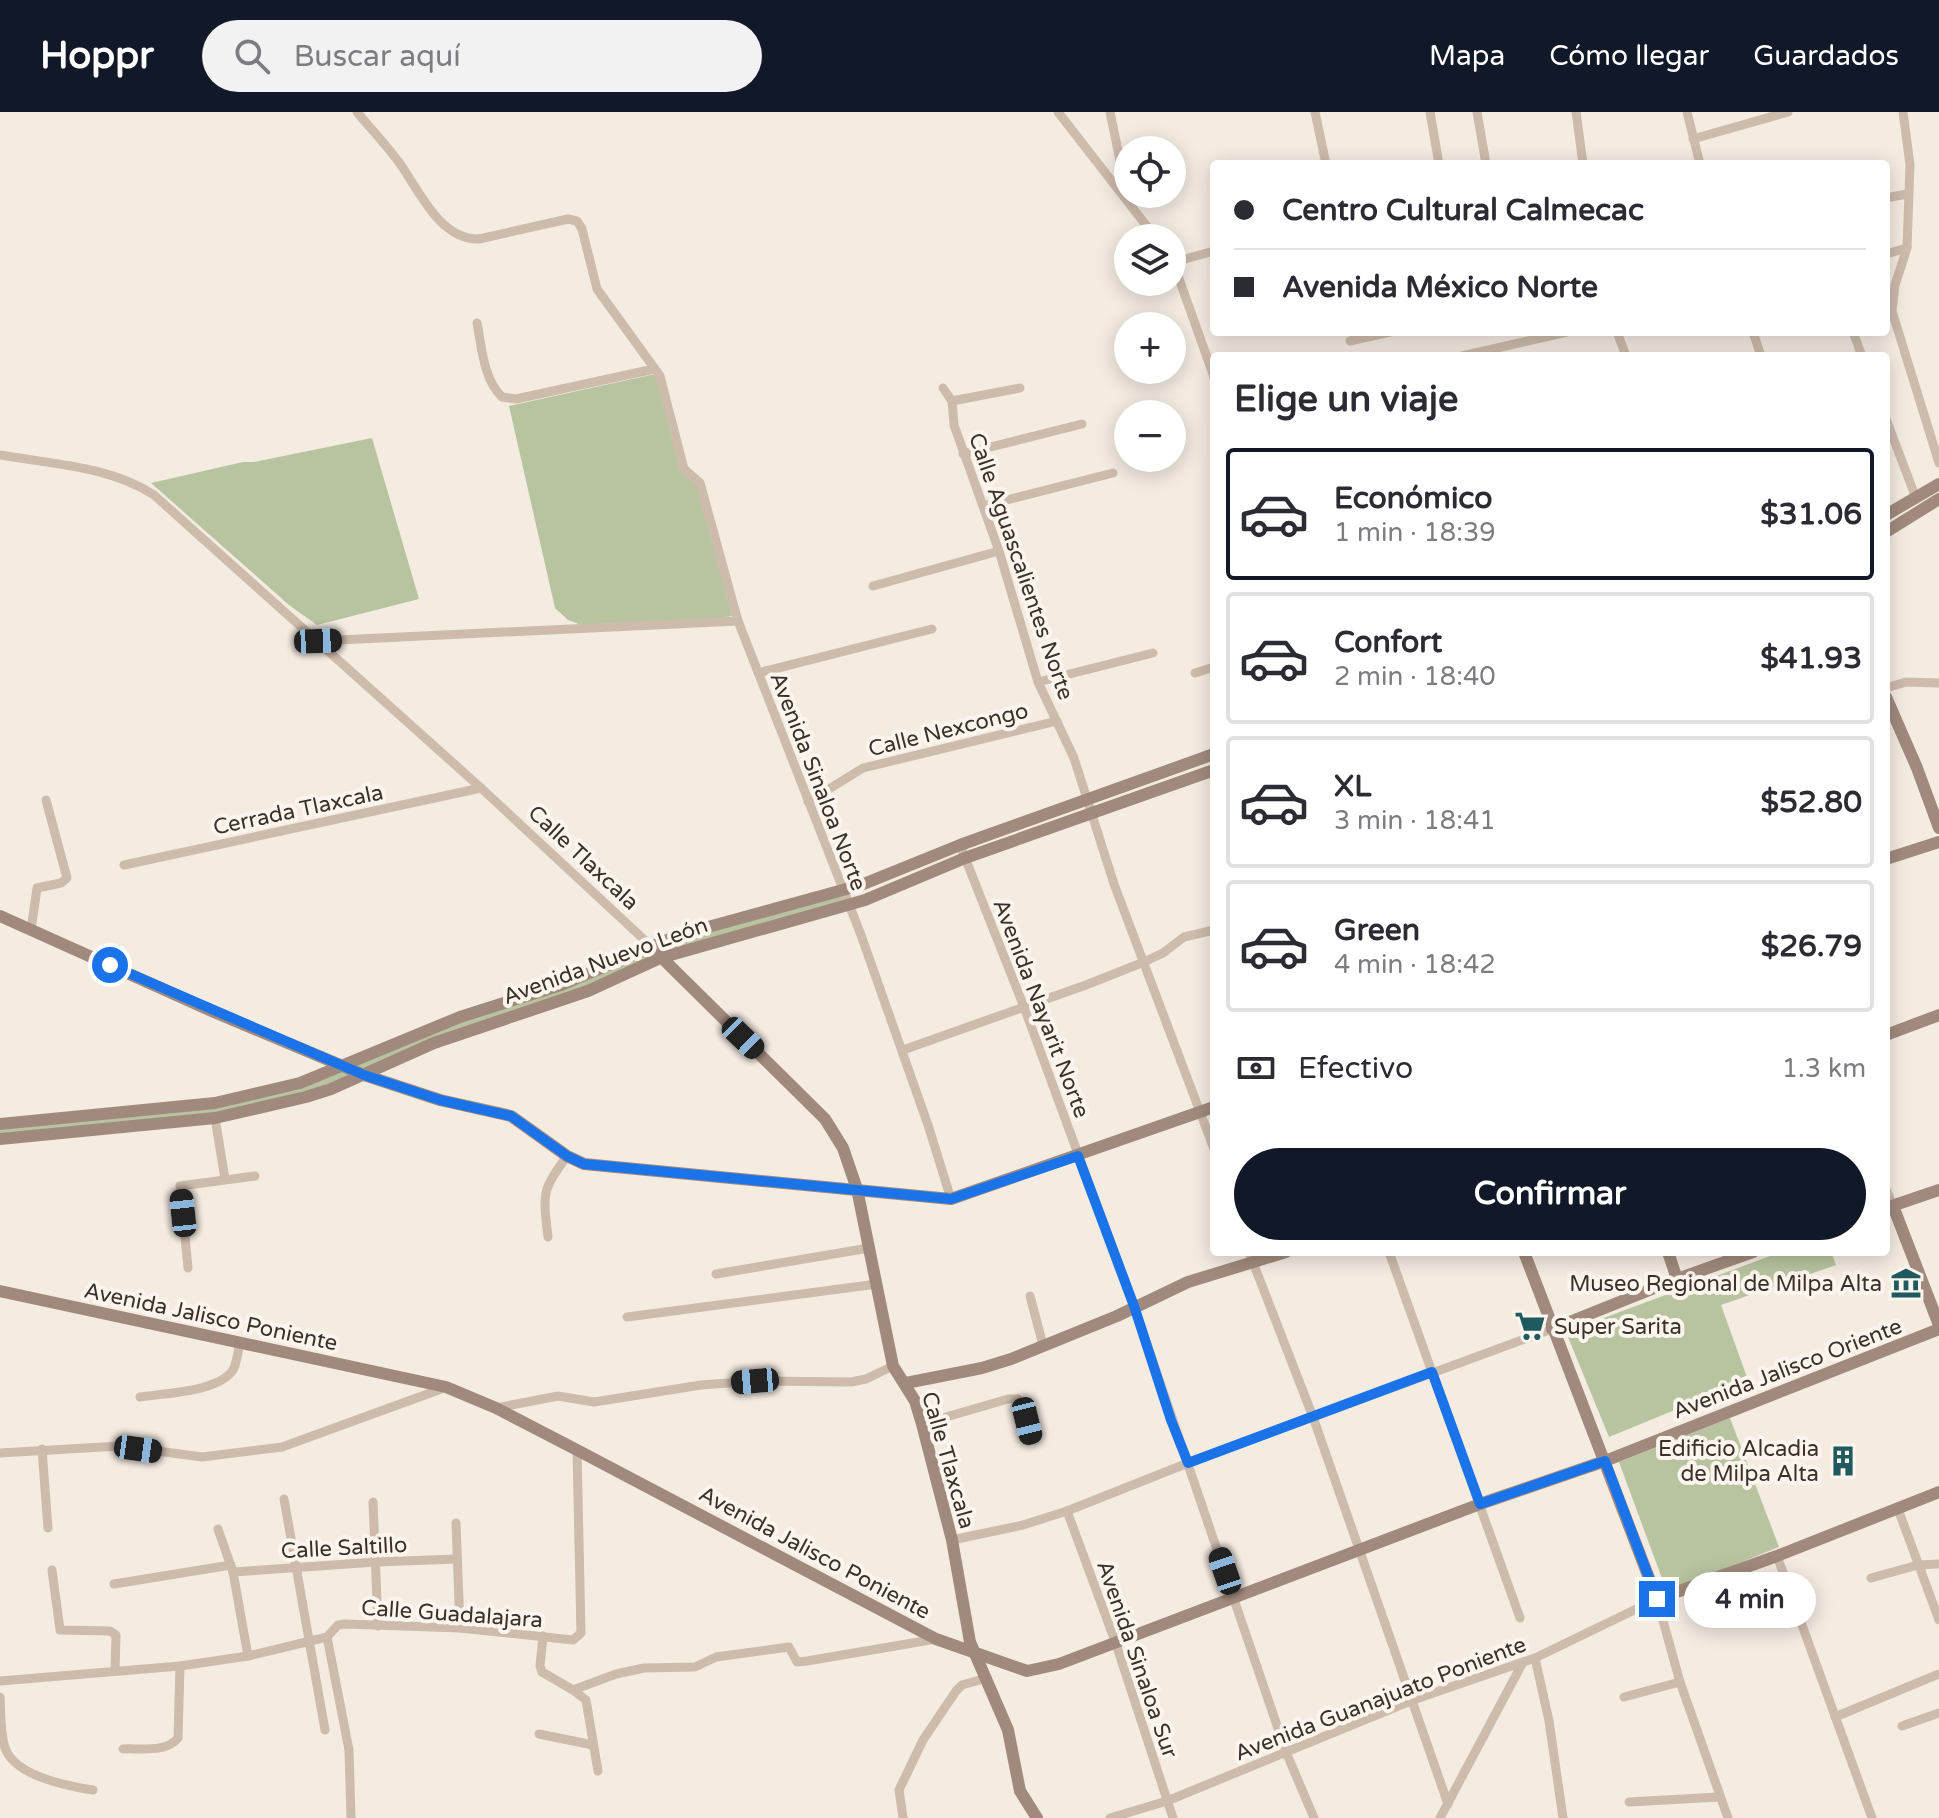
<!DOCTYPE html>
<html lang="es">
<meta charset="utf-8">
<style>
:root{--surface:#fff;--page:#f2f2f3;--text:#2b2b33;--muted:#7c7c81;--line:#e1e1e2;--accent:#111827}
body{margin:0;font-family:"Varela Round",sans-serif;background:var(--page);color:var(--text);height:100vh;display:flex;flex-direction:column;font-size:30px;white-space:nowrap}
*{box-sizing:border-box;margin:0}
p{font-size:26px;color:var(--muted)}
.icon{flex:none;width:44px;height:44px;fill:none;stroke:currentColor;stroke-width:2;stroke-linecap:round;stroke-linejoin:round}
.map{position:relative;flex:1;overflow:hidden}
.drawer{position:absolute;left:1210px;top:240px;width:680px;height:904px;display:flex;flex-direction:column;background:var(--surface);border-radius:8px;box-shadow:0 4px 20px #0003}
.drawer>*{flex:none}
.guide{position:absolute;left:1210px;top:48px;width:680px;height:176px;border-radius:8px;box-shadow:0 4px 20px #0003;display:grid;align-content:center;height:176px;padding:0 24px;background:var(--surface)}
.fabs{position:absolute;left:1114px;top:24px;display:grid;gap:16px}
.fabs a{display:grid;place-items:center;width:72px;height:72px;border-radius:50%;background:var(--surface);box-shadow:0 4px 20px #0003;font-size:40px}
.end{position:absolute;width:36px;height:36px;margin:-18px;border:10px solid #1a73e8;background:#fff;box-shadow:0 0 0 4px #fff}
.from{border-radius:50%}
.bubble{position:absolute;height:56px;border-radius:28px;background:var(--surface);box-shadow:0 4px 20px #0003;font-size:26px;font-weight:700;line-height:56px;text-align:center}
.car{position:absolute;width:24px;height:48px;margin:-24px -12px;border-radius:10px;box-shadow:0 0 6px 2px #0007;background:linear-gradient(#222 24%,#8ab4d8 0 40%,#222 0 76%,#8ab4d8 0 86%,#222 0)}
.guide b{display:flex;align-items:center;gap:28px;height:76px;font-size:30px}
.guide b+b{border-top:2px solid var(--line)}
.guide i{width:20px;height:20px;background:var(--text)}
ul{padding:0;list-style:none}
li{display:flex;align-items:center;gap:24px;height:132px;margin:0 16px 12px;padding:0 8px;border:4px solid var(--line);border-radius:8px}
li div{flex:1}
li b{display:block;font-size:30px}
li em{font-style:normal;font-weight:700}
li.selected{border-color:var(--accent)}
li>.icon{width:72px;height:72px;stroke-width:1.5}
h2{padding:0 24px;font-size:36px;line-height:96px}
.pay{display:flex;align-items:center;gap:20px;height:88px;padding:0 24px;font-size:30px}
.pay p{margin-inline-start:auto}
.button{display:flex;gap:16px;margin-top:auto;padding:16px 24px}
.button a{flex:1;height:92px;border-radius:48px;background:var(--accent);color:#fff;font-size:32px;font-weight:700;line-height:92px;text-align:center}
header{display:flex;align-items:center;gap:48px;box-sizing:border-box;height:112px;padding:0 40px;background:var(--accent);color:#fff}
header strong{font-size:38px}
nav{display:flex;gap:44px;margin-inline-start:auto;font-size:28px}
.search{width:560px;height:72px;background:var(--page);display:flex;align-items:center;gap:20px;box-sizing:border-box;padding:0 28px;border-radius:44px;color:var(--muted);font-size:30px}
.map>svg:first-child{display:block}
.green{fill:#b8c4a0}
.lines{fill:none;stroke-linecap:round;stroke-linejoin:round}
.street{stroke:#cdbbac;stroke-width:9}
.secondary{stroke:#a18a7d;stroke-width:12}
.route{stroke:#1a73e8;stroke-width:10}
.labels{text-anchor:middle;stroke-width:8;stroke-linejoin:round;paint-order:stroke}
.street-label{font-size:22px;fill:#3b302b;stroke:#fbf5ee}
.poi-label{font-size:22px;fill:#3b302b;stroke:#fbf5ee;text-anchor:end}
</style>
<header>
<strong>Hoppr</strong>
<div class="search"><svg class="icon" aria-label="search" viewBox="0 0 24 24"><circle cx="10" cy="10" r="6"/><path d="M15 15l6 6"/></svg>Buscar aquí</div>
<nav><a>Mapa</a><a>Cómo llegar</a><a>Guardados</a></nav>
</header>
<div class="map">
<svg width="1939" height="1706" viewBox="0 0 1939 1706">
<rect width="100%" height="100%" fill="#f4ebe1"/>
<g class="green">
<path d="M 655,262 L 682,358 L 698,374 L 732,504 L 707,508 L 581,513 L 568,508 L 555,496 L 509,294 Z"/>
<path d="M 372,326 L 419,487 L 317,513 L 289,493 L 151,371 L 243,350 L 254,350 Z"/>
<path d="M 841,783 L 844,791 L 662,843 L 656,836 L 678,827 Z"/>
<path d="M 651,838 L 656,845 L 588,876 L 361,959 L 352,955 L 399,933 Z"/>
<path d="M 342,954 L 357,962 L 252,998 L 0,1026 L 0,1014 L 208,993 Z"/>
<path d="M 1781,1140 L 1831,1140 L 1836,1153 L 1721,1193 L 1748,1268 L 1609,1325 L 1566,1220 Z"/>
<path d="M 1730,1306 L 1779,1435 L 1667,1480 L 1619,1350 Z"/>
</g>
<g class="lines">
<g class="street">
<path d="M 357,0 C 372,18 388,35 401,53 C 420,81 441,128 479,127 L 568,107 L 577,109 L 582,117 L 597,177 L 660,264 L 684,357 L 700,371 L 738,509 L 861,823 L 928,1013 L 951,1087"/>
<path d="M 1058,0 L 1156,126"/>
<path d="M 1110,0 L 1122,58 L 1116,74"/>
<path d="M 1315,0 L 1326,52"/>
<path d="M 1430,0 L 1439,52"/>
<path d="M 1477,0 L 1486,52"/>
<path d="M 1576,0 L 1583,52"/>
<path d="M 1687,0 L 1700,52"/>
<path d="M 1903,0 L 1910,53 L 1907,136 L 1895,173 L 1892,199 L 1939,351"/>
<path d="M 1693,27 L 1788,0"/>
<path d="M 1886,86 L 1907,82"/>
<path d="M 1886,142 L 1907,136"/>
<path d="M 1172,147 L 1214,265"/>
<path d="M 1174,150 L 1214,139"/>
<path d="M 477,211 C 482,236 483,266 502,285 L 516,287 L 654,257"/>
<path d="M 1617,220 L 1626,244"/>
<path d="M 1753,220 L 1761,244"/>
<path d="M 1853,220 L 1862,244"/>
<path d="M 1350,229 L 1390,220"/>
<path d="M 1462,244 L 1567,220"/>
<path d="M 943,276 L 952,289 L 954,313 L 999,439 L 1038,570 L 1074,646 L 1114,772 L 1214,1037"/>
<path d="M 952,289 L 1020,276"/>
<path d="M 1886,307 L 1916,386"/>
<path d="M 963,342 L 1082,312"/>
<path d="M 0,343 C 52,352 109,354 154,383 L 481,676 L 651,834"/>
<path d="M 983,394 L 1113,361"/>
<path d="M 873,474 L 999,439"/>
<path d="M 318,529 L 738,509"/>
<path d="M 758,561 L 932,517"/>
<path d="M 1195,561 L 1214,555"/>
<path d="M 1038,570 L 1153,541"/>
<path d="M 1886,576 L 1906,570 L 1939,571"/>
<path d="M 808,690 L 863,656 L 1057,609"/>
<path d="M 960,733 L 1024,895 L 1134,1194 L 1286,1640 L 1314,1706"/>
<path d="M 124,753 L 481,676"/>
<path d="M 31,818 L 37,776 L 61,771 L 67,766 L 46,688"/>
<path d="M 903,938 L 1086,873 L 1144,850 L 1163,841 L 1184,825 L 1214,818"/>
<path d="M 215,1006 L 225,1067"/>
<path d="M 1886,1077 L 1893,1094"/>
<path d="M 548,1125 C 543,1081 541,1080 567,1044"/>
<path d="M 1249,1140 L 1313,1305 L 1448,1692"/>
<path d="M 1389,1140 L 1520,1506"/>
<path d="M 188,1156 L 180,1074 L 255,1064"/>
<path d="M 716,1162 L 869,1136"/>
<path d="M 1030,1184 L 1043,1233"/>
<path d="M 627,1205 L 877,1172"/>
<path d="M 140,1285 C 165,1281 222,1280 234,1256 C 237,1249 238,1239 240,1231"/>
<path d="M 496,1296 L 558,1284 L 594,1290 L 701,1273 L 755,1269 L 851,1270 L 866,1267 L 893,1254"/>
<path d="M 922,1312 L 1008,1287 L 1018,1287 L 1023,1294 L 1031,1325"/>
<path d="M 42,1337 L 48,1416"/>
<path d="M 0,1341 L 120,1334 L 202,1345 L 282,1335 L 444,1276"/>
<path d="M 284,1387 L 325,1618"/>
<path d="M 373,1390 L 378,1514"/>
<path d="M 1898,1397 L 1939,1508"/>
<path d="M 1067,1399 L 1115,1529 L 1173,1706"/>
<path d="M 456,1411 L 460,1516"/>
<path d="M 218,1417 L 233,1460 L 248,1544"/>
<path d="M 952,1428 L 1023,1413 L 1067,1399 L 1188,1351 L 1552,1217"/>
<path d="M 1777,1444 L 1872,1706"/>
<path d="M 52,1458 L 60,1518 L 110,1519 L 116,1523 L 115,1558"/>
<path d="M 233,1460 L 376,1450 L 457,1447"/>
<path d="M 1871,1466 L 1918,1453 L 1939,1452"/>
<path d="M 114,1472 L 231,1453"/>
<path d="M 543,1524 L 540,1554 L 542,1560 L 573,1578 L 616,1562 L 644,1556 L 695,1555 L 716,1545 L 782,1536 L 789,1535 L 797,1550 L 807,1549 L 936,1527"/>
<path d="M 327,1525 L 349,1638 L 351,1706"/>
<path d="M 1535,1546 L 1549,1609 L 1563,1706"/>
<path d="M 0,1569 L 180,1554 L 248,1544 L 327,1525 L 338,1513 L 345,1512 L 460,1516 L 573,1528 L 581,1521 L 577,1338"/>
<path d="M 573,1578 L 586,1588 L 598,1659"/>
<path d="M 0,1585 C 1,1602 0,1620 5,1636 C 15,1664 67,1674 93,1678"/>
<path d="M 1624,1585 L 1680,1570"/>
<path d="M 1835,1605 L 1939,1562"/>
<path d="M 1902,1614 L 1939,1601"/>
<path d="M 539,1622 L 593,1633"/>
<path d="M 123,1637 C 141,1636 166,1641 178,1626 L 180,1554"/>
<path d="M 1629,1690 L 1719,1685"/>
<path d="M 903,1706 L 899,1678 L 923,1628 L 956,1579 L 962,1573 L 987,1566"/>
<path d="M 1110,1706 L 1167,1689 L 1413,1588 L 1535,1546 L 1657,1487 L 1680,1570 L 1728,1706"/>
<path d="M 1440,1706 L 1523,1550"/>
</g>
<g class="secondary">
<path d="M 1886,403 L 1939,372"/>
<path d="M 1886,420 L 1939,387"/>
<path d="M 1886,585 L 1917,656 L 1939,716"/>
<path d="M 1886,747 L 1939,730"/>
<path d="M 0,804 L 214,900 L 364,963 L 440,988 L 511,1004 L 567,1044 L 584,1052 L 951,1087 L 1214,995"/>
<path d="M 656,840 L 825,1007 L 843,1036 L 857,1077 L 893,1254 L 915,1289 L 922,1312 L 952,1428 L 970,1530 L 1008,1618 L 1020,1679 L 1037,1706"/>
<path d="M 1886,923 L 1939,903"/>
<path d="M 0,1012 L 215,991 L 300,971 L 460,905 L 561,873 L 679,823 L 861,773 L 960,733 L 1214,642"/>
<path d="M 0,1027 L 215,1006 L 306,985 L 331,977 L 434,931 L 588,879 L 660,846 L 865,788 L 965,746 L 1214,658"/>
<path d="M 1893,1094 L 1939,1213"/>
<path d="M 1886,1096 L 1939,1078"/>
<path d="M 1524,1140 L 1657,1487 L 1777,1444 L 1939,1380"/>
<path d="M 1668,1140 L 1677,1167"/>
<path d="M 0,1179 L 446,1275 L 496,1296 L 577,1338 L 936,1527 L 1027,1559 L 1059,1552 L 1480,1392 L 1605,1349 L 1939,1217"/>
<path d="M 1552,1217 L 1677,1167 L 1753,1140"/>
<path d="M 906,1271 L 982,1256 L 1011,1247 L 1117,1204 L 1188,1170 L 1286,1140"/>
</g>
</g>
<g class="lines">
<path class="route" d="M 110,853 L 364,963 L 440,988 L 511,1004 L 567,1044 L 584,1052 L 951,1087 L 1078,1044 L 1134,1194 L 1171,1308 L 1188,1351 L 1432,1260 L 1480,1392 L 1605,1349 L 1657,1487"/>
</g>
<defs>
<g id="museum-bare" transform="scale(2.4)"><path d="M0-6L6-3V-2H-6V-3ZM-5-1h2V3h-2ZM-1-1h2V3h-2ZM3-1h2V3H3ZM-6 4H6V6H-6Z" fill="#1f5a5e" stroke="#fbf5ee" stroke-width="2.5" paint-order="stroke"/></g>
<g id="supermarket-bare" transform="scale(2.4)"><path d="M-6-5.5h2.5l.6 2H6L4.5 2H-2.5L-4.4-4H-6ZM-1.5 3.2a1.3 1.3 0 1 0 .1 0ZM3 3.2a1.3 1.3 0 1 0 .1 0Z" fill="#1f5a5e" stroke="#fbf5ee" stroke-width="2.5" paint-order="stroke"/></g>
<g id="building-bare" transform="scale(2.4)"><path d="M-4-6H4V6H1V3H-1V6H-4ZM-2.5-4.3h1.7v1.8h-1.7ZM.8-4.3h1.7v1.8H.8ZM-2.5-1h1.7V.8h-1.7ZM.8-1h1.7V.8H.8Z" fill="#1f5a5e" stroke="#fbf5ee" stroke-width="2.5" paint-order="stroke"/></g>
</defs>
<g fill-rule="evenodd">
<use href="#museum-bare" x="1906" y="1171"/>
<use href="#supermarket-bare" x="1530" y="1214"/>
<use href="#building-bare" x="1843" y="1349"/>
</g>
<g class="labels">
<g class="street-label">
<text transform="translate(1022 454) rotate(71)" y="8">Calle Aguascalientes Norte</text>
<text transform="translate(948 617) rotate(-14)" y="8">Calle Nexcongo</text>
<text transform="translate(819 669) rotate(69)" y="8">Avenida Sinaloa Norte</text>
<text transform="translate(298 697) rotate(-12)" y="8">Cerrada Tlaxcala</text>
<text transform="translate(584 745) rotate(43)" y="8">Calle Tlaxcala</text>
<text transform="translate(605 848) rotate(-20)" y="8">Avenida Nuevo León</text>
<text transform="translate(1042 896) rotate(69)" y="8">Avenida Nayarit Norte</text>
<text transform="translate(211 1204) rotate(12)" y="8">Avenida Jalisco Poniente</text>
<text transform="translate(1787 1256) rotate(-21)" y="8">Avenida Jalisco Oriente</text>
<text transform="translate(949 1348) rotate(74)" y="8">Calle Tlaxcala</text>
<text transform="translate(344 1435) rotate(-3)" y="8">Calle Saltillo</text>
<text transform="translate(815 1440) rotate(28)" y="8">Avenida Jalisco Poniente</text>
<text transform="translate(452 1501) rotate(4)" y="8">Calle Guadalajara</text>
<text transform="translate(1138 1547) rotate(71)" y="8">Avenida Sinaloa Sur</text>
<text transform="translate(1380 1586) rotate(-21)" y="8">Avenida Guanajuato Poniente</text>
</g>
<g class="poi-label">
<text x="1882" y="1179">Museo Regional de Milpa Alta</text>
<text x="1554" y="1222" text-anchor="start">Super Sarita</text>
<text x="1819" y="1344">Edificio Alcadia<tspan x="1819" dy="25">de Milpa Alta</tspan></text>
</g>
</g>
</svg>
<div class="fabs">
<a><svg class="icon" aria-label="locate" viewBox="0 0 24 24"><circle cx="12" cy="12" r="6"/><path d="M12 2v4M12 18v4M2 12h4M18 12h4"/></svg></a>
<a><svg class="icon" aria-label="layers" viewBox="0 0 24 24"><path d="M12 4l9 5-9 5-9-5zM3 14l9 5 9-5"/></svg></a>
<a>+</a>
<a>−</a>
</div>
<i class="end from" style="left:110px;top:853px"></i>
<i class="end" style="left:1657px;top:1487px"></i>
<div class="bubble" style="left:1684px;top:1460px;width:132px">4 min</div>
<i class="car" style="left:318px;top:529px;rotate:88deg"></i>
<i class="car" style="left:743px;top:926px;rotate:134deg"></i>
<i class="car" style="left:183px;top:1101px;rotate:354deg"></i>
<i class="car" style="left:755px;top:1269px;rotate:265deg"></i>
<i class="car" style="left:1027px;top:1309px;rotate:166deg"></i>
<i class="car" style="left:138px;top:1337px;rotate:98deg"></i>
<i class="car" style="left:1225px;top:1459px;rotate:341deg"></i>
<div class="guide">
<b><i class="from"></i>Centro Cultural Calmecac</b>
<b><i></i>Avenida México Norte</b>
</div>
<section class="drawer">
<h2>Elige un viaje</h2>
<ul>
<li class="selected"><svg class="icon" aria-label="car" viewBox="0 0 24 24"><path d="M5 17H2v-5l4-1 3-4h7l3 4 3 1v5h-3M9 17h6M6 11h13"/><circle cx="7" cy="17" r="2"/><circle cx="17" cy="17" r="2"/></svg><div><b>Económico</b><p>1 min · 18:39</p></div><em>$31.06</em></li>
<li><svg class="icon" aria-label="car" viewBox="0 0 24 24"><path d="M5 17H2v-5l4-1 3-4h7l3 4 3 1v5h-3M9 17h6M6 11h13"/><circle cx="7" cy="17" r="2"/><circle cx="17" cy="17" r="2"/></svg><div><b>Confort</b><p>2 min · 18:40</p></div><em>$41.93</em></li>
<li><svg class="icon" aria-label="car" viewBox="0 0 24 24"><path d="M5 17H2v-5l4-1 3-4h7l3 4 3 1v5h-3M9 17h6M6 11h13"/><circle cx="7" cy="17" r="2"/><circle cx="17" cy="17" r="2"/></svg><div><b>XL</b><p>3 min · 18:41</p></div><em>$52.80</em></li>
<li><svg class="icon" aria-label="car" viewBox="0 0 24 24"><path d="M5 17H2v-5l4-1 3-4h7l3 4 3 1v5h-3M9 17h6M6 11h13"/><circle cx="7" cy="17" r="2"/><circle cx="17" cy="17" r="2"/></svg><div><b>Green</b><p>4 min · 18:42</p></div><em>$26.79</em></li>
</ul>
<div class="pay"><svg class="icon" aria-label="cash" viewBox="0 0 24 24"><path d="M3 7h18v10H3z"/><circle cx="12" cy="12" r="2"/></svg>Efectivo<p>1.3 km</p></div>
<div class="button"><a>Confirmar</a></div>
</section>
</div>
